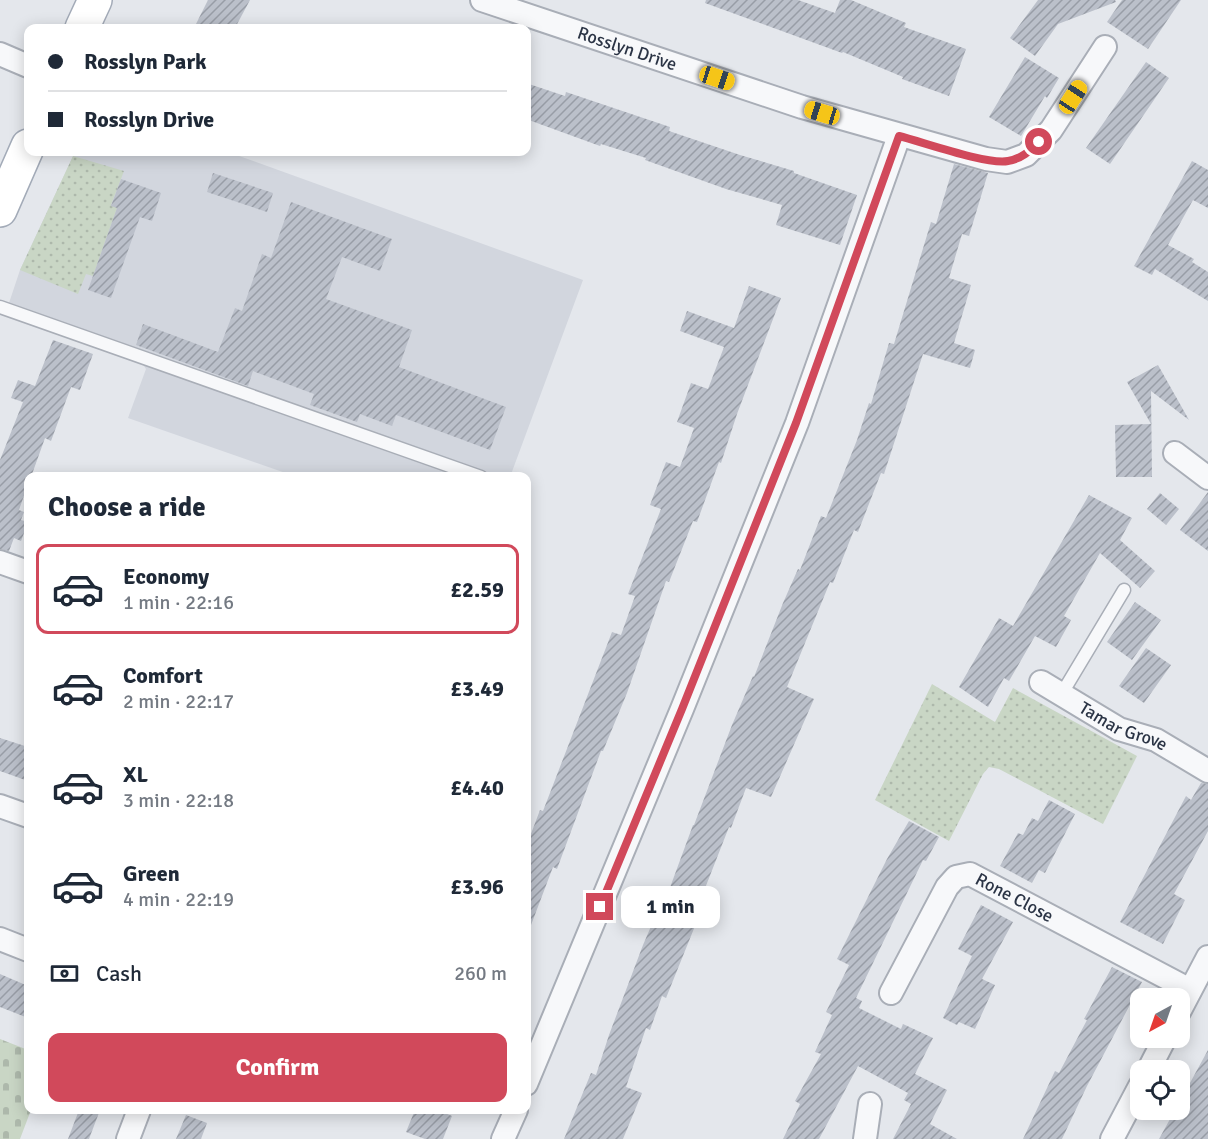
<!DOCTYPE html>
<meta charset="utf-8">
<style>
:root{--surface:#fff;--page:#f2f2f3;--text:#1f2937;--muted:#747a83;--line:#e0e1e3;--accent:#d1495b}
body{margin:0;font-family:Signika,sans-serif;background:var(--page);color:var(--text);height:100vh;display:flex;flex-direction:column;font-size:22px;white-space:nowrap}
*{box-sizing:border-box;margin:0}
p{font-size:20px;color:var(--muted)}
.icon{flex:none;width:33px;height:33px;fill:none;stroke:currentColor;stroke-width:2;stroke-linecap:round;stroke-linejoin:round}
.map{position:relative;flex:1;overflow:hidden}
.drawer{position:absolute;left:24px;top:472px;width:507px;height:642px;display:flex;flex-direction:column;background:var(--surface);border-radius:12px;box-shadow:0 3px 15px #0003}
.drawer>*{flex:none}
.guide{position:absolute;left:24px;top:24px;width:507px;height:132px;border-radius:12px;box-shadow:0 3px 15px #0003;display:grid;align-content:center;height:132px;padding:0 24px;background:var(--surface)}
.needle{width:39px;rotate:220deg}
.fabs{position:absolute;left:1130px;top:988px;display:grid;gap:12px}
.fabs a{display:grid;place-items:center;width:60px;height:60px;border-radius:12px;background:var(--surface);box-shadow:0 3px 15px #0003;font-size:30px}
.end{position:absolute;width:27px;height:27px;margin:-14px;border:8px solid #d1495b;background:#fff;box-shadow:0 0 0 3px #fff}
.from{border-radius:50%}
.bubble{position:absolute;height:42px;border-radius:12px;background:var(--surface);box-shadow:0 3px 15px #0003;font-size:20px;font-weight:700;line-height:42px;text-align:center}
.car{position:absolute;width:18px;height:36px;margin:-18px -9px;border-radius:8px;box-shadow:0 0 4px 2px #0007;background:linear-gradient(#f5c518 24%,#345 0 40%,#f5c518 0 76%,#345 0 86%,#f5c518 0)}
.guide b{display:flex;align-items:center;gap:21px;height:57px;font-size:22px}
.guide b+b{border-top:2px solid var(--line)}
.guide i{width:15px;height:15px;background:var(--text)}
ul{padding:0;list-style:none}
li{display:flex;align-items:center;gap:18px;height:90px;margin:0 12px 9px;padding:0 12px;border:3px solid transparent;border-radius:12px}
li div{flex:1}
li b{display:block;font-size:22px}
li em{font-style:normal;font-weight:700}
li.selected{border-color:var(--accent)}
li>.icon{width:54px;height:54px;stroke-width:1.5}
h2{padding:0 24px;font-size:27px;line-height:72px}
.pay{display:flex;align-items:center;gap:15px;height:66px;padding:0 24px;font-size:22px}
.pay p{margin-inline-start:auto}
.button{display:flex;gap:12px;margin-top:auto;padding:12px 24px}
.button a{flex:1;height:69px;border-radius:12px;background:var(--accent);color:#fff;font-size:24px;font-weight:700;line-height:69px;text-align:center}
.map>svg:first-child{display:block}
.built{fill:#d2d6de}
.grass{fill:url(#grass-dots)}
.cemetery{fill:url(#cemetery-stones)}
.building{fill:url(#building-hatch)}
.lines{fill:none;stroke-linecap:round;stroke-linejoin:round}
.service-casing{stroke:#a9aeb7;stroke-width:15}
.minor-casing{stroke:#a9aeb7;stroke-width:26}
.primary-casing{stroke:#a3abb8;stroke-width:36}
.service{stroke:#f7f8fa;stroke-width:12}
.minor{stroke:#f7f8fa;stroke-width:22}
.primary{stroke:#fff;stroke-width:33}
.route{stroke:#d1495b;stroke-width:8}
.labels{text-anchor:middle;stroke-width:6;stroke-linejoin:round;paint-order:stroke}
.street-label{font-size:18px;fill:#2b3445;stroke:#f4f6f9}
</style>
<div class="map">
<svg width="1208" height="1139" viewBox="0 0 1208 1139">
<defs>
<pattern id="grass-dots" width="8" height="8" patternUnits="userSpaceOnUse" patternTransform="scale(1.5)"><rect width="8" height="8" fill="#c9d6c5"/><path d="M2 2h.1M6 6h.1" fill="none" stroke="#adb8ab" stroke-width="1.8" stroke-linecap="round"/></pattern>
<pattern id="cemetery-stones" width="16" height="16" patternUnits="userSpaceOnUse" patternTransform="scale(1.5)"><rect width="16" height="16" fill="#c9d6c5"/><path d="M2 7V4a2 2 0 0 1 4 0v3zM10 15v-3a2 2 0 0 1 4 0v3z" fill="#adb8ab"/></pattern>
<pattern id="building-hatch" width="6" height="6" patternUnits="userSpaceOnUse" patternTransform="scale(1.5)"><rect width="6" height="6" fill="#bbc0ca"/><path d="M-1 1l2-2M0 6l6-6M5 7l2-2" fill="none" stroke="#989da6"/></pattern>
</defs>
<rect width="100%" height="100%" fill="#e4e7ec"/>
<path class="built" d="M 75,152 L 228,152 L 583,280 L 510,477 L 297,477 L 128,418 L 146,369 L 142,363 L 5,315 L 20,270 Z"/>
<g class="grass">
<path d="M 73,156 L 124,171 L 111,205 L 117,208 L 93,276 L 86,274 L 78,294 L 20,270 Z"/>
<path d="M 932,684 L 995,722 L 1013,688 L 1137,756 L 1103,824 L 999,769 L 989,767 L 983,774 L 949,841 L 875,800 Z"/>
</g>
<path class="cemetery" d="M 0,1039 L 28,1050 L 28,1110 L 31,1110 L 20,1139 L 0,1139 Z"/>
<g class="building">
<path d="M 208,0 L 250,0 L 235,28 L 194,28 Z"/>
<path d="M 706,0 L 798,0 L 835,13 L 840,0 L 851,0 L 906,23 L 904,27 L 966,49 L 949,96 L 902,79 L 903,77 L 843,52 L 842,53 L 705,3 Z"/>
<path d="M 1038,0 L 1115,0 L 1116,2 L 1058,24 L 1035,56 L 1010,38 Z"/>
<path d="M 1122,0 L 1181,0 L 1148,49 L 1107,22 Z"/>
<path d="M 1025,57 L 1059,78 L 1047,98 L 1045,96 L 1021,136 L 989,117 Z"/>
<path d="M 1146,62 L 1169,78 L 1110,164 L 1086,148 Z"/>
<path d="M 526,83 L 565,96 L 566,92 L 670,127 L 669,131 L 740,155 L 794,171 L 794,173 L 857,195 L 840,245 L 776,225 L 782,205 L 726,189 L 645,160 L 646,158 L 601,144 L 600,146 L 526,119 Z"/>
<path d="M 1192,161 L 1208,170 L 1208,208 L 1193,200 L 1168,245 L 1194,259 L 1192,262 L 1208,272 L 1208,301 L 1155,269 L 1152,275 L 1134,266 Z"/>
<path d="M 954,164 L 988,173 L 969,236 L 962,234 L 949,278 L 971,285 L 954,343 L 975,350 L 970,368 L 923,354 L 884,474 L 881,473 L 858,532 L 854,530 L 833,583 L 830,582 L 787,687 L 814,699 L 771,797 L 746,788 L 731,828 L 729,827 L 691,924 L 695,926 L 666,998 L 662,996 L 650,1030 L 646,1028 L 626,1087 L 642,1093 L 623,1139 L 564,1139 L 591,1073 L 596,1075 L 609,1035 L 643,945 L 658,910 L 661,912 L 693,825 L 694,825 L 732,725 L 753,676 L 754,677 L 783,603 L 798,569 L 800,570 L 821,516 L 826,518 L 857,440 L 869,403 L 871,404 L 889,343 L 894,344 L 931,222 L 936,224 Z"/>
<path d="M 213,173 L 273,193 L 267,212 L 207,192 Z"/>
<path d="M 121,179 L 161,193 L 152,221 L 140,217 L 111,298 L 88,290 L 117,208 L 111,206 Z"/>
<path d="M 291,202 L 392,239 L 380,271 L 342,257 L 326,299 L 412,330 L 399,367 L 506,407 L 490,450 L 396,415 L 392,426 L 360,414 L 357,422 L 310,405 L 314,394 L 253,371 L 248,386 L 136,345 L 143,324 L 218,352 L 235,308 L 242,311 L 262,254 L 271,258 Z"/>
<path d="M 749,286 L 781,298 L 737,414 L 721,463 L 719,462 L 697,522 L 693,521 L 669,582 L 666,581 L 627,693 L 603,751 L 601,751 L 557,869 L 553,867 L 528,933 L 526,933 L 526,847 L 540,810 L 543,811 L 612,632 L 621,635 L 635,596 L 628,594 L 661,509 L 650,505 L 666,462 L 680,467 L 694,428 L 677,422 L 691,383 L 708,389 L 724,347 L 680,331 L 687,311 L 734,328 Z"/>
<path d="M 53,340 L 93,354 L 80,390 L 71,387 L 51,441 L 45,438 L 31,477 L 28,477 L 28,484 L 19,510 L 24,512 L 21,520 L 28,522 L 21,541 L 14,538 L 9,551 L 0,549 L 0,460 L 23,402 L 11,398 L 18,380 L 35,386 Z"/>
<path d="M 1158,365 L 1189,420 L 1151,391 L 1152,477 L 1116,477 L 1115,425 L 1151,424 L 1127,382 Z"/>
<path d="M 1208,492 L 1208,551 L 1180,530 Z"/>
<path d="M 1160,493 L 1179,509 L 1166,525 L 1147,509 Z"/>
<path d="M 1089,495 L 1132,518 L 1120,540 L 1155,571 L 1140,588 L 1100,553 L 1064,616 L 1071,620 L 1056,647 L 1035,636 L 1009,681 L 1004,678 L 988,707 L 959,687 L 999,618 L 1013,626 Z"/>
<path d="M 1135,602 L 1161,620 L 1132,660 L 1107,642 Z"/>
<path d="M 1146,648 L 1171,665 L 1144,703 L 1119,686 Z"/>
<path d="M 0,738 L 28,747 L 28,781 L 0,771 Z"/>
<path d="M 1201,783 L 1208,784 L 1208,831 L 1174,894 L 1185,900 L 1163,944 L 1120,922 L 1186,796 L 1191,800 Z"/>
<path d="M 1049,800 L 1075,814 L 1045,873 L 1039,870 L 1032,883 L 1000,866 L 1018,833 L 1023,835 L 1032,818 L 1038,821 Z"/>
<path d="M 909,821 L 939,837 L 926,861 L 923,860 L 856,998 L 862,1001 L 859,1008 L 901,1029 L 903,1024 L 933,1038 L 915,1074 L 947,1090 L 930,1124 L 957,1139 L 893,1139 L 911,1104 L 904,1100 L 908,1093 L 858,1066 L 819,1139 L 783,1139 L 800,1104 L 795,1101 L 821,1054 L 815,1052 L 832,1015 L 826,1012 L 849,965 L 837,959 L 887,859 Z"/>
<path d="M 981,905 L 1013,922 L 982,979 L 995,985 L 975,1029 L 959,1022 L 957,1025 L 943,1018 L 972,956 L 958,949 Z"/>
<path d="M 1112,967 L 1142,982 L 1087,1086 L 1062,1139 L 1023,1139 L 1055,1071 L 1059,1073 L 1087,1020 L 1084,1019 Z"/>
<path d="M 0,974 L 28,986 L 28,1018 L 0,1007 Z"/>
<path d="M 1208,1050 L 1208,1139 L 1159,1139 L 1175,1110 L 1179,1110 L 1179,1103 Z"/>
<path d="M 79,1110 L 100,1110 L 89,1139 L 68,1139 Z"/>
<path d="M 415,1110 L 438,1110 L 452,1116 L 443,1139 L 425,1139 L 406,1132 Z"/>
<path d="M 186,1115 L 207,1123 L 201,1139 L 176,1139 Z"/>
</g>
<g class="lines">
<g class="service-casing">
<g id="service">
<path d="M 0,307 L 481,477"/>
<path d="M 1061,695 L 1124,590"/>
</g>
</g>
<g class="minor-casing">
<g id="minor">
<path id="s1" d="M 482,0 L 802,107 L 986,159 L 1007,162 L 1026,155 L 1051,130 L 1105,47"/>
<path d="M 0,54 L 28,66"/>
<path d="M 1175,453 L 1208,478"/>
<path d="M 0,562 L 28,572"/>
<path id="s2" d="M 1041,682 L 1119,729 L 1156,740 L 1208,771"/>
<path d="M 0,806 L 28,816"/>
<path d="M 0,939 L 28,950"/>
<path id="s3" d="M 891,993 L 947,887 L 956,877 L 970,874 L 1190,990"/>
<path d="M 1179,1012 L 1208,957"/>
<path d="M 1148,1071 L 1165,1038"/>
<path d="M 526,1084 L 682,709 L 797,423 L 899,136"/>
<path d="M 128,1139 L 139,1110"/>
<path d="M 503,1139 L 516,1110"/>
<path d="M 865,1139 L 870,1104"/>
<path d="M 1112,1139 L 1140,1086"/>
</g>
</g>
<g class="primary-casing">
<g id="primary">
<path d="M 82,28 L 95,0"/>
<path d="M 0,210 L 28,146"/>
</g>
</g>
<use href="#service" class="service"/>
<use href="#minor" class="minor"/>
<use href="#primary" class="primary"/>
</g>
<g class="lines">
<path class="route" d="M 600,907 L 682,709 L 796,423 L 899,136 C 923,142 987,165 1008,161 C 1021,159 1030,151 1039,142"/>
</g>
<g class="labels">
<g class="street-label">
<text dy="6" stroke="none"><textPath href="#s1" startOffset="153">Rosslyn Drive</textPath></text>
<text dy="6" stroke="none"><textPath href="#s2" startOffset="94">Tamar Grove</textPath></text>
<text dy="6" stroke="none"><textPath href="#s3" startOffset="198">Rone Close</textPath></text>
</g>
</g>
</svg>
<div class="fabs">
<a><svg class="needle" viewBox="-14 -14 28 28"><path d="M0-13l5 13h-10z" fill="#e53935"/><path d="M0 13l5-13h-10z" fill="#747a83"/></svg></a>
<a><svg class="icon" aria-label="locate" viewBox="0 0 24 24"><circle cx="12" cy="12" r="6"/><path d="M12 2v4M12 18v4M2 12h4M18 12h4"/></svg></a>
</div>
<i class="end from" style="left:1039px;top:142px"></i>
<i class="end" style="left:600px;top:907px"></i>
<div class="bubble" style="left:621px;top:886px;width:99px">1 min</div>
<i class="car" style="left:717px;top:78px;rotate:108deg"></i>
<i class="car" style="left:1073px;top:97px;rotate:33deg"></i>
<i class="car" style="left:822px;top:113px;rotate:287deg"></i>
<div class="guide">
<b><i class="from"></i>Rosslyn Park</b>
<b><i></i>Rosslyn Drive</b>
</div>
<section class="drawer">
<h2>Choose a ride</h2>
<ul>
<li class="selected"><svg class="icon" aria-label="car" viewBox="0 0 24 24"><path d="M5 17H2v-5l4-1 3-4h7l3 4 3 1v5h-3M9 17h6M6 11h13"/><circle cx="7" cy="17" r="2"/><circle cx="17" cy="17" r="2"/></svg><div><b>Economy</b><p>1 min · 22:16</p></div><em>£2.59</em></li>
<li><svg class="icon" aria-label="car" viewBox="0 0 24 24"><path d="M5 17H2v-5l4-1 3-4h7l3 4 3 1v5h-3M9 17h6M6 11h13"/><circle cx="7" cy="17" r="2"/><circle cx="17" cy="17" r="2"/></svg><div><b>Comfort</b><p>2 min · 22:17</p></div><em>£3.49</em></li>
<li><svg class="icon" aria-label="car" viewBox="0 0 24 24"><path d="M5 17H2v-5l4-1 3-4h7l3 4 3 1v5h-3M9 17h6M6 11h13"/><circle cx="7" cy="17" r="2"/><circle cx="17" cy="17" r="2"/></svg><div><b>XL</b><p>3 min · 22:18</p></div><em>£4.40</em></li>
<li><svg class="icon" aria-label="car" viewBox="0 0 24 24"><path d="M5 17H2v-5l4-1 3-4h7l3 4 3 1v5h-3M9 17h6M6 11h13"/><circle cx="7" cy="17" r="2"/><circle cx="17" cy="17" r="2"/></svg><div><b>Green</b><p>4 min · 22:19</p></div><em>£3.96</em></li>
</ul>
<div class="pay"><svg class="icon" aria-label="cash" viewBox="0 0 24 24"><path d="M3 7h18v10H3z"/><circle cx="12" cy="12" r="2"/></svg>Cash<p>260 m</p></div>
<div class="button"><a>Confirm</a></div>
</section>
</div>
